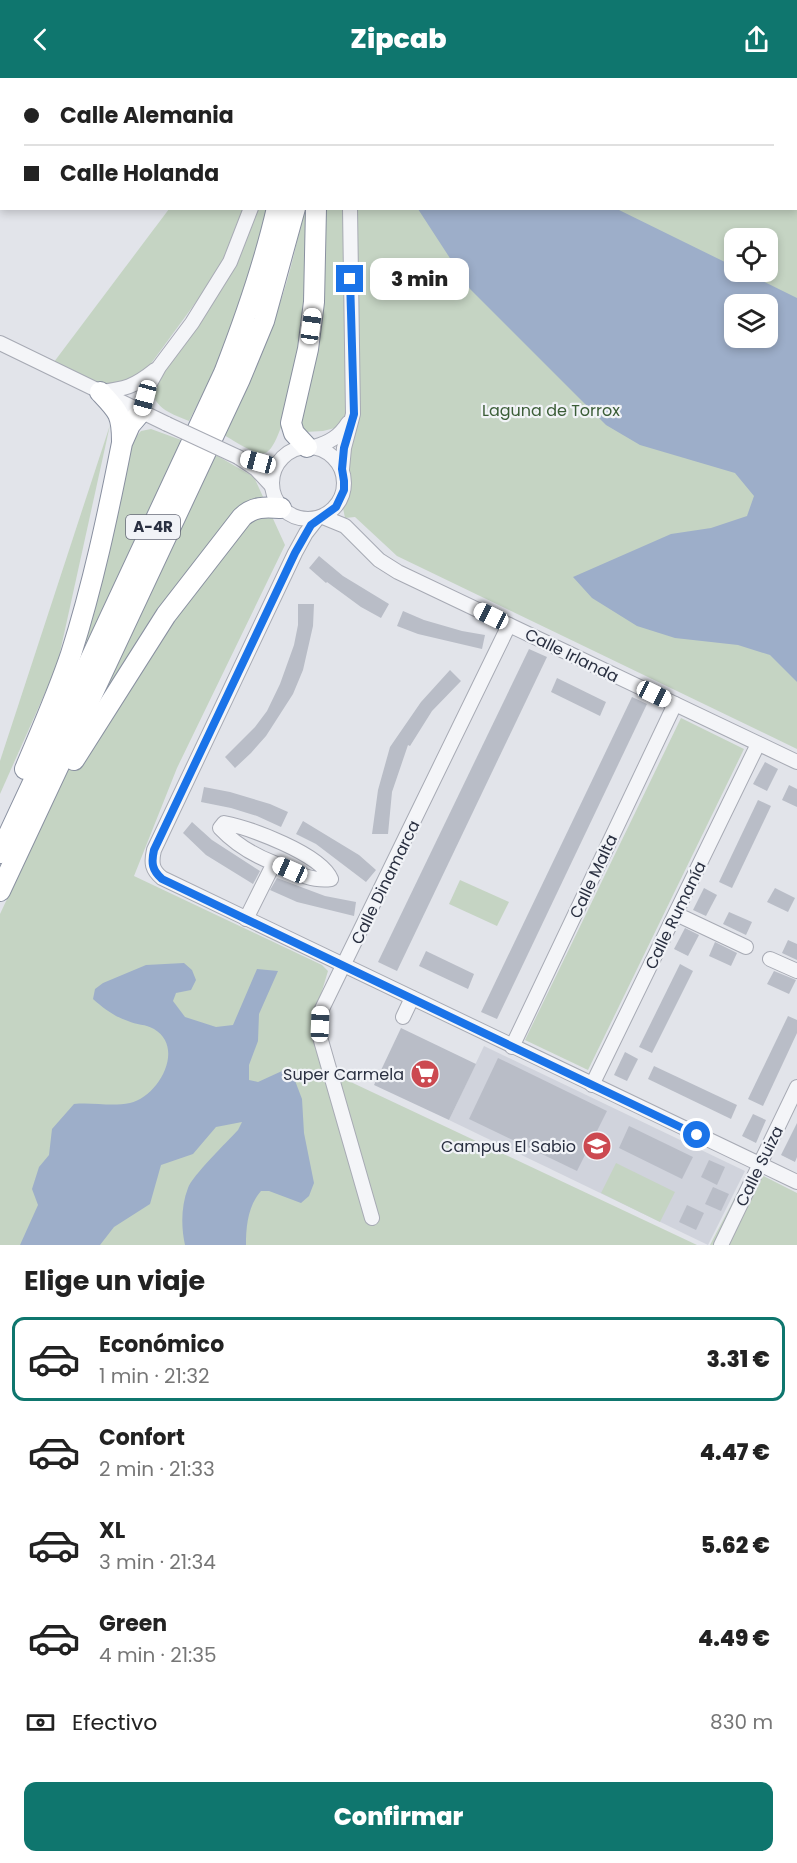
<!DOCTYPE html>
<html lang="es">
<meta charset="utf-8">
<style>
:root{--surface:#fff;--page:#f2f2f2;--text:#222;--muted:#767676;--line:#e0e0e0;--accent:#0f766e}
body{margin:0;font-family:Poppins,sans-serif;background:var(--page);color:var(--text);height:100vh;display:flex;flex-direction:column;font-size:22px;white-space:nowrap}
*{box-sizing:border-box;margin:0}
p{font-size:20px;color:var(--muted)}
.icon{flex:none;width:33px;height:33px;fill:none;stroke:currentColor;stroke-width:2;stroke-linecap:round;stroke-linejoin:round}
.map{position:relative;height:1167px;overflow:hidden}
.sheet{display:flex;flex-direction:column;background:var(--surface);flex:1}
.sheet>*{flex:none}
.hud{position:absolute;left:0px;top:0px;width:798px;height:132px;box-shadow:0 3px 9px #0003;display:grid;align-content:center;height:132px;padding:0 24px;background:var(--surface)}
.fabs{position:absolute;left:724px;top:150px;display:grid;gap:12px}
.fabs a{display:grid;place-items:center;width:54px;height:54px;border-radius:12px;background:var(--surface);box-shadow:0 3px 9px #0003;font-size:30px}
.end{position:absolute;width:27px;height:27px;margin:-14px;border:8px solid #1a73e8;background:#fff;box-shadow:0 0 0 3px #fff}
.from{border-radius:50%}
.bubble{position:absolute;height:42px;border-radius:12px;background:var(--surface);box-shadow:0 3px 9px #0003;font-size:20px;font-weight:800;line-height:42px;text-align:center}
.car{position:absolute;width:18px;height:36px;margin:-18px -9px;border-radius:8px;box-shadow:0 0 4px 2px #0007;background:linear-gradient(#fff 24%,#345 0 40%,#fff 0 76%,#345 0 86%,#fff 0)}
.hud b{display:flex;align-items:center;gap:21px;height:57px;font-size:22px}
.hud b+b{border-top:2px solid var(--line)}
.hud i{width:15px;height:15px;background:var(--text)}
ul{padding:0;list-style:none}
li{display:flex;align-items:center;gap:18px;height:84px;margin:0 12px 9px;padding:0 12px;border:3px solid transparent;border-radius:12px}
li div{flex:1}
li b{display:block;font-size:22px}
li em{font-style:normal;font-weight:800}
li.selected{border-color:var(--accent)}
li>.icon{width:54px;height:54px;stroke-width:1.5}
h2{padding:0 24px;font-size:27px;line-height:72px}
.pay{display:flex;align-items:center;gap:15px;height:66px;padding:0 24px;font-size:22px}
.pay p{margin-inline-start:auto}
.button{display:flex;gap:12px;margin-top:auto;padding:12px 24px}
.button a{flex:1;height:69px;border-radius:12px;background:var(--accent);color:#fff;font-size:24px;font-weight:800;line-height:69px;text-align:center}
header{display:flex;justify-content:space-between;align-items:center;height:78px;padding:0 24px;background:var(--accent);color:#fff;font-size:27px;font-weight:800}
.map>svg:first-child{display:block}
.built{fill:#d0d3dc}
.green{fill:#c5d4c3;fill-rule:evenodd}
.water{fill:#9daec9;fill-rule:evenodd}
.building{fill:#b9bdc7}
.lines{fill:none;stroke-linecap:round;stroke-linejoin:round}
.minor-casing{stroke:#a7aab4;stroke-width:16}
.highway-casing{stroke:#8990a0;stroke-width:22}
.minor{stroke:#f4f5f8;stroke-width:14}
.highway{stroke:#fff;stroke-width:20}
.minor-bridge-casing{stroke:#a7aab4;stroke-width:16;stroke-linecap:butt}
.minor-bridge{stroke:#f4f5f8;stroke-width:14}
.route{stroke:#1a73e8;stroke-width:8}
.labels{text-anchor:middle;stroke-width:4.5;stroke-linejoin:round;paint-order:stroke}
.shield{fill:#f1f3f7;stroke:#666a78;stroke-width:1.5}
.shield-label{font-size:15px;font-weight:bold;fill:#2a3041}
.park-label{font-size:16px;fill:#3b5d37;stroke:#f1f3f7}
.street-label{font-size:16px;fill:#2a3041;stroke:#f1f3f7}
.poi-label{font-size:16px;fill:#2a3041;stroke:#f1f3f7;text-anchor:end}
</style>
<header><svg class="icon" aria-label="back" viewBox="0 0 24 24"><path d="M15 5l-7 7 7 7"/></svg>Zipcab<svg class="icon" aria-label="share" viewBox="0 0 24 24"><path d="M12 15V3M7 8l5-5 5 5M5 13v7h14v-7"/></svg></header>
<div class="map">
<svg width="797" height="1167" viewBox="0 0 797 1167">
<rect width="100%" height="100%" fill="#e2e4ea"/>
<path class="built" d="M 484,968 L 745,1093 L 708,1167 L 449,1042 Z"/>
<g class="green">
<path d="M 0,0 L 261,0 L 261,1 L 2,2 L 1,21 Z"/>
<path d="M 321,0 L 597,0 L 600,1 L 321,2 Z"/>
<path d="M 797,98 L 797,671 L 397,478 L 355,439 L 345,440 L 342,425 L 345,387 L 339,349 L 323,353 L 305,354 L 297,345 L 322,131 L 796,130 ZM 735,160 L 768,160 L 768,194 L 735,194 ZM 735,226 L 768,226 L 768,260 L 735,260 Z"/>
<path d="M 169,131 L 243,131 L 234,159 L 215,198 L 147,291 L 124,306 L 101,306 L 54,284 Z"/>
<path d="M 255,131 L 268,131 L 247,209 L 218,286 L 189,343 C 173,336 155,332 152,311 Z"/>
<path d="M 304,131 L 312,131 C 311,158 310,186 309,213 C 307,237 286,370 265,375 C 256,378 233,362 224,357 C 246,311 267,265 283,216 C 292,188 298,159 304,131 Z"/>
<path d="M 110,347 L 57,588 L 0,716 L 0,683 Z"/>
<path d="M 151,351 L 184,363 L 73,601 L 131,365 L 141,353 Z"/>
<path d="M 216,377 L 254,399 L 285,467 L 177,690 L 134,798 L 322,887 L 328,893 L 316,933 L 321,990 L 697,1167 L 0,1167 L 0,836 Z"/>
<path d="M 681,640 L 744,671 L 588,992 L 525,962 Z"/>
<path d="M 460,802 L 509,824 L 497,848 L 449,826 Z"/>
<path d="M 616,1085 L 675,1114 L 660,1144 L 601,1115 Z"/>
<path d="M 750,1091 L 797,1115 L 797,1167 L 710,1167 Z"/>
</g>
<g class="water">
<path d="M 418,131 L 617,131 L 735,189 L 735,194 L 744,194 L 797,220 L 797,604 L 770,577 L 738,567 L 675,560 L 637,548 L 592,520 L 573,499 L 671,456 L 711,450 L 747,438 L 754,418 L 735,395 L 640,367 L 606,347 L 470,211 ZM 735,226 L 768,226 L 768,260 L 735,260 Z"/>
<path d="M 184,885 L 192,892 L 196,902 L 191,912 L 176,915 L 173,923 L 185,939 L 216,949 L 233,947 L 257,891 L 278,893 L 259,936 L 258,963 L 249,987 L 249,1002 L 258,1004 L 282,993 L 294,1000 L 302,1021 L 304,1055 L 314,1105 L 309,1118 L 301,1125 L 269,1113 L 261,1113 C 248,1128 246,1148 246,1167 L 185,1167 C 181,1149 181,1128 188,1110 C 192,1098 227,1064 238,1052 L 242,1044 L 216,1049 L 193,1076 L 161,1087 L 150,1126 L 114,1149 L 100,1167 L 20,1167 L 38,1127 L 32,1111 L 39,1089 L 49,1077 L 52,1051 L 74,1026 C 93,1024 111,1029 130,1025 C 158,1019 186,970 154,951 C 146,946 136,947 128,943 C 115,939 103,930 93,921 L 95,911 L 103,905 L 146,887 Z"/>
</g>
<g class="building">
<path d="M 319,478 L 343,498 L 389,526 L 381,540 L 361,529 L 327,504 L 326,505 L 309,490 Z"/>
<path d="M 298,526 L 314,526 L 313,548 L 303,592 L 293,616 L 266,658 L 251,675 L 235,690 L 225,679 L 255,649 L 267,633 L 280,606 L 294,567 L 298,547 Z"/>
<path d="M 403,533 L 424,542 L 462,553 L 485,557 L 482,571 L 418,556 L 397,548 Z"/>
<path d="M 529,571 L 547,579 L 397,893 L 378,884 Z"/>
<path d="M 450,592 L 461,603 L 432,633 L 410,668 L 408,667 L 392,714 L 388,756 L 372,756 L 378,712 L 390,669 L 421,624 Z"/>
<path d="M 557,600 L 606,624 L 600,638 L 551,614 Z"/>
<path d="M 632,619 L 647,626 L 497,941 L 481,934 Z"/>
<path d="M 765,684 L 778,691 L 767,713 L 753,706 Z"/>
<path d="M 789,707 L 797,711 L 797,729 L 782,722 Z"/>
<path d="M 204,709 L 230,714 L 270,726 L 288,734 L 281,749 L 257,738 L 231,730 L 201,724 Z"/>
<path d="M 758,722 L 771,728 L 732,810 L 719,804 Z"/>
<path d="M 303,743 L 359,777 L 376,792 L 366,804 L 316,766 L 296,756 Z"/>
<path d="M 192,744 L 212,762 L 260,793 L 253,806 L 206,777 L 183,755 Z"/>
<path d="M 277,800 L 325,818 L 356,824 L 354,838 L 297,824 L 270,812 Z"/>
<path d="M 704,810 L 717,817 L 706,838 L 693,832 Z"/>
<path d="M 775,810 L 795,820 L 788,834 L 767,824 Z"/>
<path d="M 729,834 L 752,844 L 746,857 L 723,846 Z"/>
<path d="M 685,850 L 699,857 L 688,878 L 674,871 Z"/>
<path d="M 788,862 L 797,866 L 797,882 L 782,875 Z"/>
<path d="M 715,864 L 737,875 L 731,888 L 709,878 Z"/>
<path d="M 426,873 L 474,896 L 468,911 L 419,888 Z"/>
<path d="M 680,886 L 693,893 L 652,975 L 639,969 Z"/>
<path d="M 774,893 L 796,902 L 789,916 L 767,906 Z"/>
<path d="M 788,938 L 797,942 L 797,955 L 763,1028 L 748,1021 Z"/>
<path d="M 401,950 L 476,986 L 449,1042 L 374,1007 Z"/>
<path d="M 625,974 L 638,981 L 627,1003 L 614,997 Z"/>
<path d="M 498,980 L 607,1033 L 577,1093 L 469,1041 Z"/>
<path d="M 654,988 L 737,1027 L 731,1041 L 648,1001 Z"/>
<path d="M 753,1036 L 766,1042 L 756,1065 L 742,1058 Z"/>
<path d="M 797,1045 L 797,1079 L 795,1084 L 781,1077 Z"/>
<path d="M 629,1048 L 693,1079 L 682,1101 L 619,1070 Z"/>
<path d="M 709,1082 L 725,1089 L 717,1107 L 701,1099 Z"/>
<path d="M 713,1109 L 729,1116 L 721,1133 L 705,1126 Z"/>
<path d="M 687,1127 L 704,1135 L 696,1152 L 679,1144 Z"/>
</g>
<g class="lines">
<g class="minor-casing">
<g id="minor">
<path d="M 269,0 L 269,2"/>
<path d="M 342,0 L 342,2"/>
<path d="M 639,2 L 640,0"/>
<path d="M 767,2 L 768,0"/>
<path d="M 0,265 L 167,346"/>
<path d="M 100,314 C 125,311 134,309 155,292"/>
<path d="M 141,334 L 149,307 L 159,289 L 192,245 L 230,184 L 251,130"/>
<circle cx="308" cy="405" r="36"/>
<path d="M 314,369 C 330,364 339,359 348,345"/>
<path d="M 238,379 L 256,391 L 271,407"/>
<path d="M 342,391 L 344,370 L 353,336 L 350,130"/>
<path d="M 323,439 L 345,448 L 379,482 L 398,494 L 797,684"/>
<path d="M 317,441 L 306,455 L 295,475 L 154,772 C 151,785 152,792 162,800 L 797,1104"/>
<path d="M 676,836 L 746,869"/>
<path d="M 246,841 L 274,785 C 253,777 235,766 220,750 L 224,745 C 250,750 321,776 331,801 C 311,804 292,793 274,785"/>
<path d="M 770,881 L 797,893"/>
<path d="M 403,939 L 412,920"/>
<path d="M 512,969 L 675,626"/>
<path d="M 592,1007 L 758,666"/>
<path d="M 372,1140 L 320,959 L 321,933 L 509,547"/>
<path d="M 721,1167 L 797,1009"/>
</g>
</g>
<g class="highway-casing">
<g id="highway">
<path d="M 308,0 L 309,2"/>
<path d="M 290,2 L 290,0"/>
<path d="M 100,314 C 118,333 122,336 122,363"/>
<path d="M 307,369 L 294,355 L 291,345 L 308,271 L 314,224 L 316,130"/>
<path d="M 74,682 L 166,537 L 242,439 C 254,428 265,429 281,430"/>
<path d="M 25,691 C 41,653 58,615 71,576 C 93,507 108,436 122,365 L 130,347 L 141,334"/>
<path d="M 0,775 L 224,295 C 245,241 264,187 277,130"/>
<path d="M 0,813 L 240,301 L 264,243 L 295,130"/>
</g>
</g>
<use href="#minor" class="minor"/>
<use href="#highway" class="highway"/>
<g class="minor-bridge-casing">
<path id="minor-bridge" d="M 167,346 L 238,379"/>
</g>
<use href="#minor-bridge" class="minor-bridge"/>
</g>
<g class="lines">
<path class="route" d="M 350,201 L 354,336 L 344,370 L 342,391 L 344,403 L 344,412 L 336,429 L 311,447 L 295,475 L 154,772 C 151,785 152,792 162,801 L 697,1057"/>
</g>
<defs>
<g id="supermarket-disc" transform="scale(1.5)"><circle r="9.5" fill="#cc4950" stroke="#f1f3f7"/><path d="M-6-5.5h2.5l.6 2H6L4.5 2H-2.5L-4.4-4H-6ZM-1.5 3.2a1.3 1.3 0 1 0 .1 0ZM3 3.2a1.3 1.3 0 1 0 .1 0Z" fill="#fff"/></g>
<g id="school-disc" transform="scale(1.5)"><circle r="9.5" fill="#cc4950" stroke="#f1f3f7"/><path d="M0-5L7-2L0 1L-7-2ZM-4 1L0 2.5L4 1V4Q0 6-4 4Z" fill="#fff"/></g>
</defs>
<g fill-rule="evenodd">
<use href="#supermarket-disc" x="425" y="996"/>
<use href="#school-disc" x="597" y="1068"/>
</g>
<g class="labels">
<rect class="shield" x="126" y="437" width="54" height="24" rx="4.5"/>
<g class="shield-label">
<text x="153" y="454">A-4R</text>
</g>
<g class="park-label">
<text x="551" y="338">Laguna de Torrox</text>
</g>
<g class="street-label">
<text transform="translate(572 577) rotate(26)" y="6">Calle Irlanda</text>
<text transform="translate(593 798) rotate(-65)" y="6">Calle Malta</text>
<text transform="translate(385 804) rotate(-64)" y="6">Calle Dinamarca</text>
<text transform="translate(675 837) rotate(-64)" y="6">Calle Rumanía</text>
<text transform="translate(759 1088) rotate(-64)" y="6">Calle Suiza</text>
</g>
<g class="poi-label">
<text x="404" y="1002">Super Carmela</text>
<text x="576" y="1074">Campus El Sabio</text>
</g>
</g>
</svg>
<div class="fabs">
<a><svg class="icon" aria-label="locate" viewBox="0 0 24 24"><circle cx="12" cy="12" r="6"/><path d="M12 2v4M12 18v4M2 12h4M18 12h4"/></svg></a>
<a><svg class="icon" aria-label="layers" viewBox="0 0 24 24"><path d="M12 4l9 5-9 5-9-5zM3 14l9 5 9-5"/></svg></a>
</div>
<i class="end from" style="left:697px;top:1057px"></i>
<i class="end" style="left:350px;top:201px"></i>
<div class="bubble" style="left:370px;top:180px;width:99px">3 min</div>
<i class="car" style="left:311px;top:248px;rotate:8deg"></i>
<i class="car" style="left:145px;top:320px;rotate:195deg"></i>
<i class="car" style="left:258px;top:384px;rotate:285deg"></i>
<i class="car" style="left:491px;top:538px;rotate:296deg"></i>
<i class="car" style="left:654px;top:616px;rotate:116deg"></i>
<i class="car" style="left:290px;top:792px;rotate:294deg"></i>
<i class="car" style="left:320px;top:946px;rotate:2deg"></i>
<div class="hud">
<b><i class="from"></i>Calle Alemania</b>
<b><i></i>Calle Holanda</b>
</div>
</div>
<section class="sheet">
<h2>Elige un viaje</h2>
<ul>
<li class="selected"><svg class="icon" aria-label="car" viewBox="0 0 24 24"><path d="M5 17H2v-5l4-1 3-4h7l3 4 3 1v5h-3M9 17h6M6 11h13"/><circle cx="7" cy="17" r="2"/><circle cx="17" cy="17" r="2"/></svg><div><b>Económico</b><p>1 min · 21:32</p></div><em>3.31 €</em></li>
<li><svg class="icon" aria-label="car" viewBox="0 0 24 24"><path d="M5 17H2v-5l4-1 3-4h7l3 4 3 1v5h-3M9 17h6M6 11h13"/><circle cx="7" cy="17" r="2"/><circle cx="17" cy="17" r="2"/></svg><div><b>Confort</b><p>2 min · 21:33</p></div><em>4.47 €</em></li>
<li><svg class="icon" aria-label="car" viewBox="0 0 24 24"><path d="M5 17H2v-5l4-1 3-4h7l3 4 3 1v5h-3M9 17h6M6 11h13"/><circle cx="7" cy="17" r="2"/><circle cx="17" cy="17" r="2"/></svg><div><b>XL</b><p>3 min · 21:34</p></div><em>5.62 €</em></li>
<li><svg class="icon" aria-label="car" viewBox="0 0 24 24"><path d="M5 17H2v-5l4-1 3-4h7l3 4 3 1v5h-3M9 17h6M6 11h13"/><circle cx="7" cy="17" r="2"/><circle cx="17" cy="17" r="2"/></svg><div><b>Green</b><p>4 min · 21:35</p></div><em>4.49 €</em></li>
</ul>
<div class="pay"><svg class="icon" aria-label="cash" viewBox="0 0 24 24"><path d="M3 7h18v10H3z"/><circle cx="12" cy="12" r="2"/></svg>Efectivo<p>830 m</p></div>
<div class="button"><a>Confirmar</a></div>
</section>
